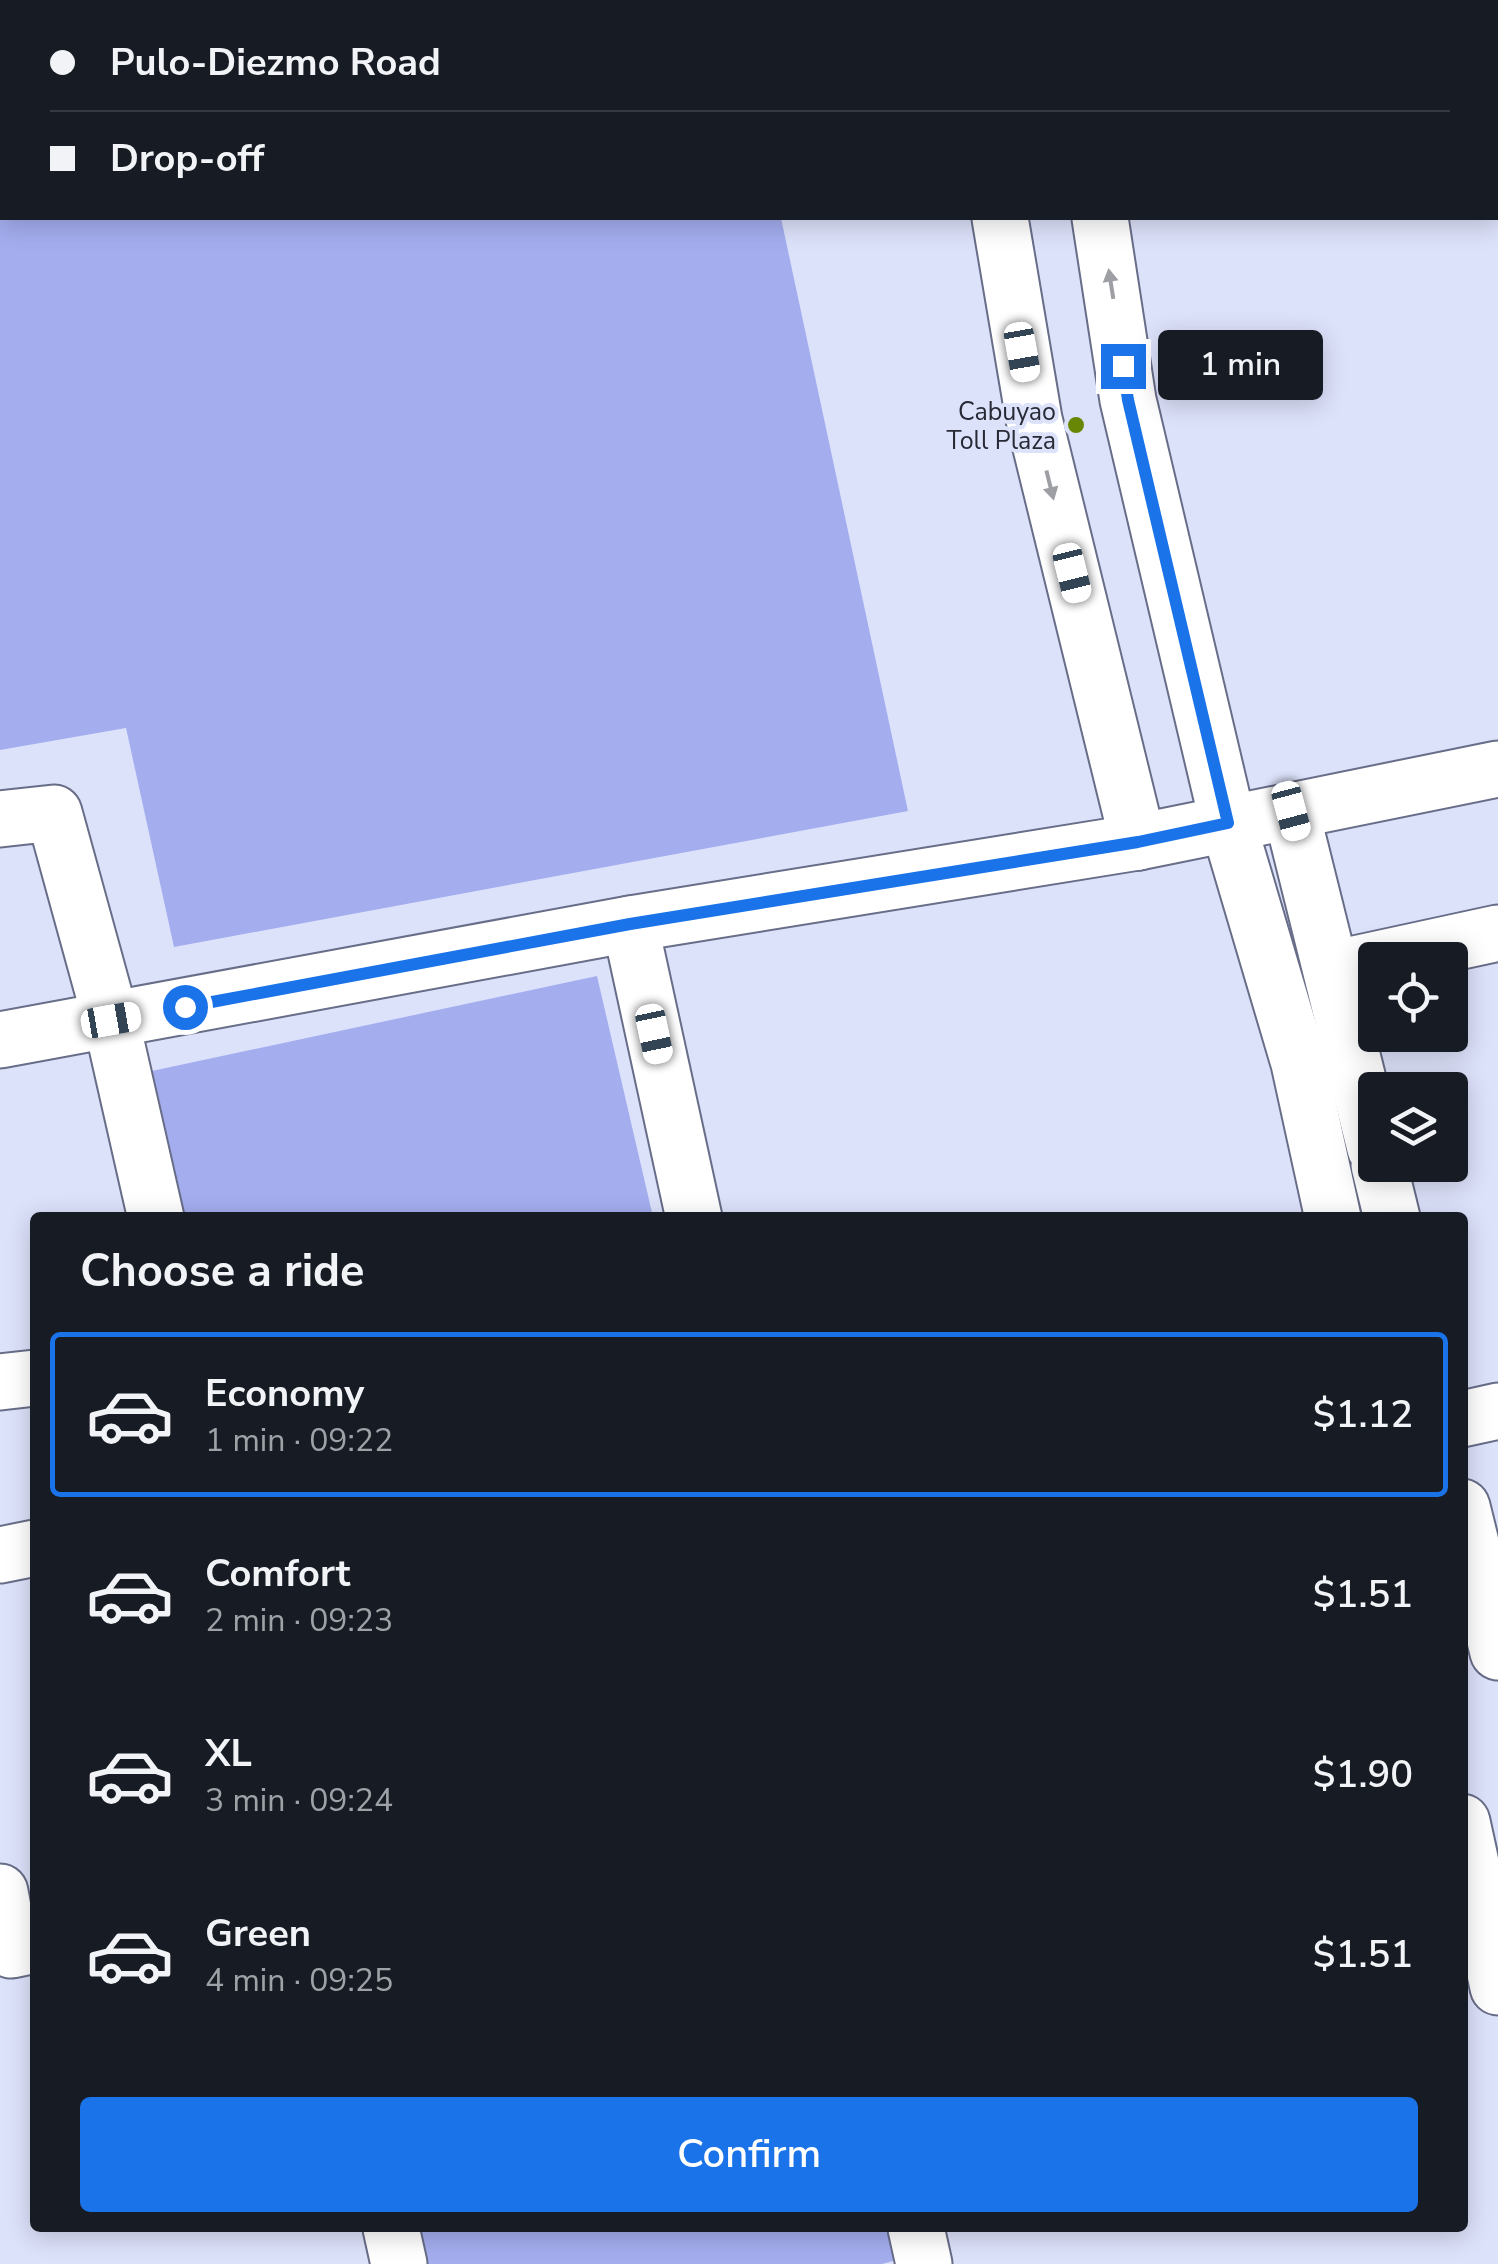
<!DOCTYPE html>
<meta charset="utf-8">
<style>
:root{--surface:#171b24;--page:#20242c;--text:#f1f3f6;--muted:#9ea1a6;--line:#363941;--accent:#1a73e8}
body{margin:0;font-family:"Nunito Sans",sans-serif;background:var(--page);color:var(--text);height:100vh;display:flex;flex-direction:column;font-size:38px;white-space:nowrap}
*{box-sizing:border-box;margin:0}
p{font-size:32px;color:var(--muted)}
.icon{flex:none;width:55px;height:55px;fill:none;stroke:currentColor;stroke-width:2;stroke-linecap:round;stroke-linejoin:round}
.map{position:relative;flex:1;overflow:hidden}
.drawer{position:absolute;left:30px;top:1212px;width:1438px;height:1020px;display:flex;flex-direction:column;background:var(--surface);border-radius:10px;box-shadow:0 5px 25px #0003}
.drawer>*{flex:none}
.guide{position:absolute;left:0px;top:0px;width:1500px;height:220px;box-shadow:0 5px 25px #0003;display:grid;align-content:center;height:220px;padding:0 50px;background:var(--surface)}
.tools{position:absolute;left:1358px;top:942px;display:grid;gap:20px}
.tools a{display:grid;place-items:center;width:110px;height:110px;border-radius:10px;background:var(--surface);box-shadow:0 5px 25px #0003;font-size:50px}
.end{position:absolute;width:45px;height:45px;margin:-22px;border:12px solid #1a73e8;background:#fff;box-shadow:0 0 0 5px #fff}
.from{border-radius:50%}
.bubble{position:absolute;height:70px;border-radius:10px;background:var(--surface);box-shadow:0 5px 25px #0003;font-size:32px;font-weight:600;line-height:70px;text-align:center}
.car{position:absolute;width:30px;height:60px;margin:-30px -15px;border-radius:12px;box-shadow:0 0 8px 2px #0007;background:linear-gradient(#fff 24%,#345 0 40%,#fff 0 76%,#345 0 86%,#fff 0)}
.guide b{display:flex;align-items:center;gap:35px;height:95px;font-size:38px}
.guide b+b{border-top:2px solid var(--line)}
.guide i{width:25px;height:25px;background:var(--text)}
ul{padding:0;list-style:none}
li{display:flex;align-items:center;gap:30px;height:165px;margin:0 20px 15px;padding:0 30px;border:5px solid transparent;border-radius:10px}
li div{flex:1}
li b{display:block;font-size:38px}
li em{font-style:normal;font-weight:600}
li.current{border-color:var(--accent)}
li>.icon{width:90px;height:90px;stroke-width:1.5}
h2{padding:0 50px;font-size:45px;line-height:120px}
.action{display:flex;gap:20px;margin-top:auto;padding:20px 50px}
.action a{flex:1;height:115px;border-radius:10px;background:var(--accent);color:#fff;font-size:40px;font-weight:600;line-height:115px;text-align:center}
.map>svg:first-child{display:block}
.green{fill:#a4aeef}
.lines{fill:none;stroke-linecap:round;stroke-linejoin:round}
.minor-casing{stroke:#686d88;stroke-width:59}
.major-casing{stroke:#686d88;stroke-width:59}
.highway-casing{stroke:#686d88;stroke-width:59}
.minor{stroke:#fff;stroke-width:55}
.major{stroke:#fff;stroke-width:55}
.highway{stroke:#fff;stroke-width:55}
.oneway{fill:#9e9fa4}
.route{stroke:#1a73e8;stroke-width:12}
.poi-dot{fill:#688805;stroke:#dde2fb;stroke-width:4}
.labels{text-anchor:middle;stroke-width:8;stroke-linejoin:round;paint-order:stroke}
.poi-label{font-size:25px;fill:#272935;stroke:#dde2fb;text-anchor:end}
</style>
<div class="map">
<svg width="1498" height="2264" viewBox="0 0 1498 2264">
<rect width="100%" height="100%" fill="#dde2fb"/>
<g class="green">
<path d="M 0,0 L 783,0 L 2,2 L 2,218 L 781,218 L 908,811 L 174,947 L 126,728 L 0,750 Z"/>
<path d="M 597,976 L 653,1217 L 181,1217 L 147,1072 Z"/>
<path d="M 413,2228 L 889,2228 L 897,2260 L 882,2264 L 422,2264 Z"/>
</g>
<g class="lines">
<g class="minor-casing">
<g id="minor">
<path d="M 1291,811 L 1375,1148"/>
<path d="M 0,819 L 54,813 L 111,1020 L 156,1218"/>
<path d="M 1228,823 L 1299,1063 L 1333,1218"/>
<path d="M 630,924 L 694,1218"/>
<path d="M 1332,969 L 1498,933"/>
<path d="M 0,1040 L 630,924 L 1138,842"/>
<path d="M 1379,1165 L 1392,1218"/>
<path d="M 0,1382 L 35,1378"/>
<path d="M 1462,1419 L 1498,1411"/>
<path d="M 1462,1507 L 1498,1652"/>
<path d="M 0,1555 L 35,1548"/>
<path d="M 1462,1822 L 1498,1987"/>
<path d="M 0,1892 L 11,1950 L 35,1945"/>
<path d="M 391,2228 L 399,2264"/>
<path d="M 916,2228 L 924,2264"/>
</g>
</g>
<g class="major-casing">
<path id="major" d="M 1138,842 L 1498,769"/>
</g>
<g class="highway-casing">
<g id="highway">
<path d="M 966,0 L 966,2"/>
<path d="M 1358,0 L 1360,2"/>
<path d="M 1443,0 L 1445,2"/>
<path d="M 1109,2 L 1110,0"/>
<path d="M 1498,90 L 1498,91"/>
<path d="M 1498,150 L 1498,151"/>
<path d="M 1000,218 L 1034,419 L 1138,842"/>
<path d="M 1100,218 L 1128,400 L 1228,823"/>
</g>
</g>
<use href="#minor" class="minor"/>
<use href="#major" class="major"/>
<use href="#highway" class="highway"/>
</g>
<defs><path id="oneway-solid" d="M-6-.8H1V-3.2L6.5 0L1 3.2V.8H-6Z" transform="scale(2.5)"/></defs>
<g class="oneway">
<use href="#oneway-solid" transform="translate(1111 284) rotate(-99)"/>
<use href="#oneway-solid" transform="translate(1050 485) rotate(76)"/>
</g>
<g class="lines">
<path class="route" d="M 185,1007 L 630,924 L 1138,842 L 1228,823 L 1128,400 L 1123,366"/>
</g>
<circle class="poi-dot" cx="1076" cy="425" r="10"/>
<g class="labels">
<g class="poi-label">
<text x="1056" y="420">Cabuyao<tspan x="1056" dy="29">Toll Plaza</tspan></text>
</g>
</g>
</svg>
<div class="tools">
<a><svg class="icon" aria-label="locate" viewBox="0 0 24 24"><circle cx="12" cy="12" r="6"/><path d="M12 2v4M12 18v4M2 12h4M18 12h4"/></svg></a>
<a><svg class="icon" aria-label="layers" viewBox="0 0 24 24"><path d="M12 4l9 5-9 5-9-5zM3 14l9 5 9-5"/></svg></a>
</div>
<i class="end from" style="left:185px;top:1007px"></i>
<i class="end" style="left:1123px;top:366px"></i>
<div class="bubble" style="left:1158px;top:330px;width:165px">1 min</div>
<i class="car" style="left:1022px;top:352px;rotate:170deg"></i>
<i class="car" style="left:1072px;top:573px;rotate:166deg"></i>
<i class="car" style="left:1291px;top:811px;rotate:165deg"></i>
<i class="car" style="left:111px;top:1020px;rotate:80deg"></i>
<i class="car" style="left:654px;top:1034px;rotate:168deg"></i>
<div class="guide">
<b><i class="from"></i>Pulo-Diezmo Road</b>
<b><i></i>Drop-off</b>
</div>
<section class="drawer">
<h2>Choose a ride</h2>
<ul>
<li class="current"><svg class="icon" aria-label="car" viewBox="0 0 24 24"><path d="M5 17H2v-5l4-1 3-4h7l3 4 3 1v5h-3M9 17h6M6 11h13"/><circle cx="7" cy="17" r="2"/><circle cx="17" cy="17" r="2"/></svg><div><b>Economy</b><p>1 min · 09:22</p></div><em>$1.12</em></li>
<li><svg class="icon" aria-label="car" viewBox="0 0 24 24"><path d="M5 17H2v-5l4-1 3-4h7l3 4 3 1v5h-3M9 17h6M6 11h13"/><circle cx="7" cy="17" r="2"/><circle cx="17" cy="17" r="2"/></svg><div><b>Comfort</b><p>2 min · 09:23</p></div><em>$1.51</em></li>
<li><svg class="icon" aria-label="car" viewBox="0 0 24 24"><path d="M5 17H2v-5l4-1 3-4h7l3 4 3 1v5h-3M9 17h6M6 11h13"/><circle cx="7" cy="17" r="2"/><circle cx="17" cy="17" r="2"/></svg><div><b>XL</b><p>3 min · 09:24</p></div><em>$1.90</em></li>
<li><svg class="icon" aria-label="car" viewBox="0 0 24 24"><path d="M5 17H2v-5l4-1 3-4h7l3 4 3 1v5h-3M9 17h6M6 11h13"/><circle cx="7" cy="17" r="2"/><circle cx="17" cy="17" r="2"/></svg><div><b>Green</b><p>4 min · 09:25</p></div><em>$1.51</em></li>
</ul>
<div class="action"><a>Confirm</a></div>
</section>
</div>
